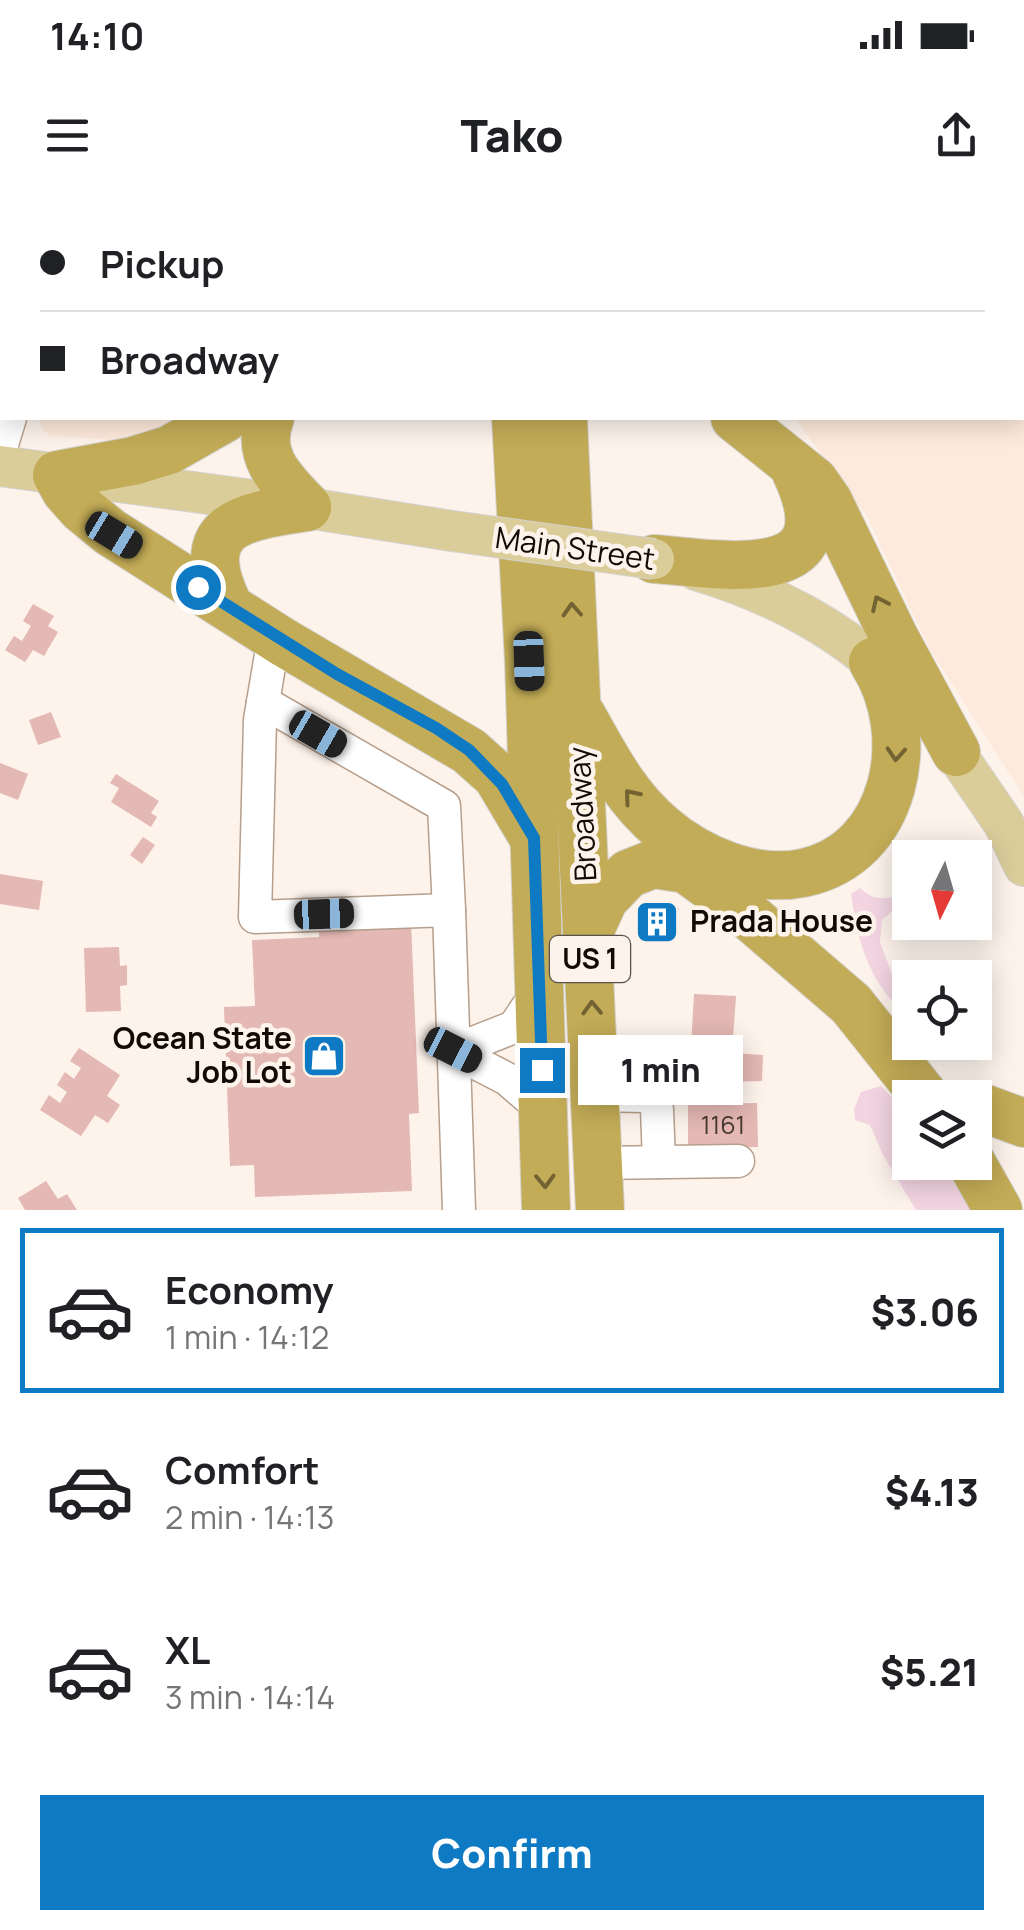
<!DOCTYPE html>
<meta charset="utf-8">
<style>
:root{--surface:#fff;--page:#f6f6f6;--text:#202124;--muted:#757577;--line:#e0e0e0;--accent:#0e7ac4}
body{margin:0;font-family:Manrope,sans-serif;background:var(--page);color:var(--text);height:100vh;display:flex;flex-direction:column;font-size:38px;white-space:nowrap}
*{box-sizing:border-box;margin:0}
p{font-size:32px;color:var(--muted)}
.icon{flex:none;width:55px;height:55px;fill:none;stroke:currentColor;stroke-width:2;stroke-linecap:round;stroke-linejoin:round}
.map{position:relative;height:1010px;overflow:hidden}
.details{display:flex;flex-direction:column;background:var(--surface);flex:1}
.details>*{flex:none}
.banner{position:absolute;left:0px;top:0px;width:1025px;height:220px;box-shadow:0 5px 25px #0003;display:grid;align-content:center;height:220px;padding:0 40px;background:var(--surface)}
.needle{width:65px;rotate:185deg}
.fabs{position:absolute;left:892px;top:640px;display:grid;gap:20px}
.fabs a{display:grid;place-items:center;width:100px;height:100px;border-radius:0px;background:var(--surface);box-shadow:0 5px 25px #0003;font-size:50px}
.end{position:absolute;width:45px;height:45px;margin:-22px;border:12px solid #0e7ac4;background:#fff;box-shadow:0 0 0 5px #fff}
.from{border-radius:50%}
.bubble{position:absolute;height:70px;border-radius:0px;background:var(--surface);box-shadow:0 5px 25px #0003;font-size:32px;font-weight:800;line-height:70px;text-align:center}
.car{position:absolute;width:30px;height:60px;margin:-30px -15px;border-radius:12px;box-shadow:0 0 8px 2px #0007;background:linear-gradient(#222 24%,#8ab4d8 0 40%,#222 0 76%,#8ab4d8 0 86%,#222 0)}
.banner b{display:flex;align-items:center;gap:35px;height:95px;font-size:38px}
.banner b+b{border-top:2px solid var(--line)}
.banner i{width:25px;height:25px;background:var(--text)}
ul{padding:18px 0 0;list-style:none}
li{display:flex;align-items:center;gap:30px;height:165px;margin:0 20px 15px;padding:0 20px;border:5px solid transparent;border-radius:0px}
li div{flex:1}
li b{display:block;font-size:38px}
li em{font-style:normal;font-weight:800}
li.on{border-color:var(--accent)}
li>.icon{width:90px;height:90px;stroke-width:1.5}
.action{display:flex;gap:20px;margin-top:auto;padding:20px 40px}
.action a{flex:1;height:115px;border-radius:0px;background:var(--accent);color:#fff;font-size:40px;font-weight:800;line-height:115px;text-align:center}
.status{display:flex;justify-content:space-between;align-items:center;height:70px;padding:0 50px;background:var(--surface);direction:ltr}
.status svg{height:28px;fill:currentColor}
header{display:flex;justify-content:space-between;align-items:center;height:130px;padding:0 40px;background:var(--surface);font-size:45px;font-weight:800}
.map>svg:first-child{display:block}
.built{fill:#feeadc}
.green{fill:#f3d5e2}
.building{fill:#e4b8b4}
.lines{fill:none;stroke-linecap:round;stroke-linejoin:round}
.minor-casing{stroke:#b69f8c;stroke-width:35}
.major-casing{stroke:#d4d3d2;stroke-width:42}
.highway-casing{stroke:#d4d3d2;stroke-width:50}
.minor{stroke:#fff;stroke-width:32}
.major{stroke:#dbcd9a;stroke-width:40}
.highway{stroke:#c3ac57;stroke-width:48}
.major-bridge-casing{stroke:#d4d3d2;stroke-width:42;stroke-linecap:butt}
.major-bridge{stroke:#dbcd9a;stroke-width:40}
.oneway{stroke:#736332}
.route{stroke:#0e7ac4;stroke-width:12}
.labels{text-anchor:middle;stroke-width:9;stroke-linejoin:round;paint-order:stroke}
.number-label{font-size:25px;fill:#463631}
.shield{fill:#fdf3eb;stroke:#58504a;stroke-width:2.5}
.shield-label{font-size:28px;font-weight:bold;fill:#120a05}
.street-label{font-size:30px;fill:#120a05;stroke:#fdf3eb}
.poi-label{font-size:30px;font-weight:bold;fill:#120a05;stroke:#fdf3eb;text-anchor:start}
</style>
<div class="status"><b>14:10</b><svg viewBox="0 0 49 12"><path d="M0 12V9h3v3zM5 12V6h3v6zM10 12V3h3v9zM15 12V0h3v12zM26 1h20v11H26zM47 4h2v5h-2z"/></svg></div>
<header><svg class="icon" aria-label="menu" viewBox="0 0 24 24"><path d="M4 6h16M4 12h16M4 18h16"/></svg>Tako<svg class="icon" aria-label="share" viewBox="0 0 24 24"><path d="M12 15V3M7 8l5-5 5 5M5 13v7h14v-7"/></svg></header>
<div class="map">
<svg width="1024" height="1010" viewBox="0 0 1024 1010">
<rect width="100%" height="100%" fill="#fdf3eb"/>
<g class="built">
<path d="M 84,0 L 459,0 L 84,2 Z"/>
<path d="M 608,0 L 1024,0 L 1024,597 L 929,448 L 867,317 L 795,218 L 1022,218 L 1022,2 Z"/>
<path d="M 39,218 L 185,218 L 147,234 L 115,240 L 50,236 L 42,229 Z"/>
</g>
<g class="green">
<path d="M 860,688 C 877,704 889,698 910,692 L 910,706 L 891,712 L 882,720 L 880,742 L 901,798 L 891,800 C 864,767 857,734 851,694 Z"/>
<path d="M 881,886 L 910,915 L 910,962 L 950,963 L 973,1010 L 916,1010 L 883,955 L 870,925 L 855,920 L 854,909 L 861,892 Z"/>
</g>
<g class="building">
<path d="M 33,404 L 54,416 L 48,426 L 58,432 L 44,456 L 33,450 L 25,462 L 5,450 L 14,436 L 22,441 L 31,426 L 23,421 Z"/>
<path d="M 51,512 L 61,537 L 38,545 L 29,520 Z"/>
<path d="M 0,563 L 28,574 L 18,600 L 0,593 Z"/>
<path d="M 116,574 L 159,601 L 151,613 L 157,617 L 151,627 L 111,602 L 119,588 L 110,583 Z"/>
<path d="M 143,637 L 155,645 L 142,664 L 130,655 Z"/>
<path d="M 0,674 L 43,681 L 39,710 L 0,704 Z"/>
<path d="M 672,705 L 679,708 L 672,727 L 678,729 L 674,742 L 637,729 L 642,713 L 651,717 L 655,706 L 670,711 Z"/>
<path d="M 411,722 L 419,913 L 409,914 L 412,991 L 255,997 L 254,965 L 230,966 L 224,807 L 255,806 L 252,740 L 319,737 L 319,726 Z"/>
<path d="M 119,747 L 120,766 L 127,765 L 127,785 L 120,786 L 121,811 L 86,812 L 84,748 Z"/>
<path d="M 694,794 L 736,796 L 732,853 L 763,855 L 762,881 L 689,883 Z"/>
<path d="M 79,848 L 120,875 L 107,896 L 120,905 L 108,923 L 95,915 L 81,936 L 40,910 L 49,895 L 60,903 L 67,892 L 57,885 L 65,872 L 74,879 L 81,868 L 70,861 Z"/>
<path d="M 757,903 L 758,947 L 688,948 L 688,904 Z"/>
<path d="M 46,981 L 58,999 L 67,994 L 77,1010 L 25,1010 L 18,998 Z"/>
</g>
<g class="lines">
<g class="minor-casing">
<g id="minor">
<path d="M 63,2 L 64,0"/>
<path d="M 0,251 L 10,218"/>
<path d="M 274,437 L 260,520 L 255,717 L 449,710 L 459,1010"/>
<path d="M 263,502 L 444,606 L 449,710"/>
<path d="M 453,851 L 514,827 L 539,790"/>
<path d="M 453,851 L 507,879 L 543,910"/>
<path d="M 595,895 L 644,896 L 653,900 L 657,909 L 659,962"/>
<path d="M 598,963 L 738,961"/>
</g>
</g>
<g class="major-casing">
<g id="major">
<path d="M 0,266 L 276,303 L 452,331"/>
<path d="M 696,370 C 770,392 842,429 896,483"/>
<path d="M 939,529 L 1004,624 L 1024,666"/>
</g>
</g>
<g class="highway-casing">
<g id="highway">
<path d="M 568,0 L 569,2"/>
<path d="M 482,2 L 483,0"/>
<path d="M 225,218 L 169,250 L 133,261 L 57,275 L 66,291 L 82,309 L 110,332 L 283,442 L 469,551 L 497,576 L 532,635"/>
<path d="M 270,218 C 255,256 282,281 307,307"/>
<path d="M 516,218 L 529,461 L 546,1010"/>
<path d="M 563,218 L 600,1010"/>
<path d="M 735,218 L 814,281 L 828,301 L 894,437 L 956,552"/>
<path d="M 654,359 C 722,364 851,390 796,272"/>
<path d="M 229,407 C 189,324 241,317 307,307"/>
<path d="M 582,516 C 605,557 625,597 662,628 C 698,659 754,683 803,673 C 898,653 919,534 873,462"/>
<path d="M 589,732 L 604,699 L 628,674 L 653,664 L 686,669 L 736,705 L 851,804 L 926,898"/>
<path d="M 975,905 L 1024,923"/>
<path d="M 971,962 L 998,1010"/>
</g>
</g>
<use href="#minor" class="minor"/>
<use href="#major" class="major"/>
<use href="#highway" class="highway"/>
<g class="major-bridge-casing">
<path id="major-bridge" d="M 452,331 L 654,359"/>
</g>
<use href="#major-bridge" class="major-bridge"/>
</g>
<defs><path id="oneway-chevron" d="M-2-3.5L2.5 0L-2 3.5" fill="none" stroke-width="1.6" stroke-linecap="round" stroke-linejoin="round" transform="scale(2.5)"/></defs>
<g class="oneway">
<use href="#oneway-chevron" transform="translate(879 403) rotate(-115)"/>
<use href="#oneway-chevron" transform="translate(572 410) rotate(-93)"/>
<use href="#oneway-chevron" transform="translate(896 554) rotate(94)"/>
<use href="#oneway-chevron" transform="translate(631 596) rotate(-130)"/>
<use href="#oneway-chevron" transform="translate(592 808) rotate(-92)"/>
<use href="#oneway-chevron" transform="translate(545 981) rotate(88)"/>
</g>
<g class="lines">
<path class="route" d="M 198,387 L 337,474 L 436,528 L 469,550 L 502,584 L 534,638 L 542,870"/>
</g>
<defs>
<g id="building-square" transform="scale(2.25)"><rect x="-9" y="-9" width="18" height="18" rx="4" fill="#0e7ac4" stroke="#fdf3eb"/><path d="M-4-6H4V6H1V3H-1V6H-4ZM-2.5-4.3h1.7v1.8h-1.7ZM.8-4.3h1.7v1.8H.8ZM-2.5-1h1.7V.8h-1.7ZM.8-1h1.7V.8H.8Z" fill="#fff"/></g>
<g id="shop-square" transform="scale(2.25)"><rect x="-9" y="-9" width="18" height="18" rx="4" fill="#0e7ac4" stroke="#fdf3eb"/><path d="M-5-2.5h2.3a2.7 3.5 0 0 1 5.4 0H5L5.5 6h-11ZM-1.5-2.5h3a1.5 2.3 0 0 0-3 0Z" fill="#fff"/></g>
</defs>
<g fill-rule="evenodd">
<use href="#building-square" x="657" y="722"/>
<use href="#shop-square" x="324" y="856"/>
</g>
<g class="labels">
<g class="number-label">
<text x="723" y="934">1161</text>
</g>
<rect class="shield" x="550" y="736" width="80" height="46" rx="8"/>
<g class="shield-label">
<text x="590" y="769">US 1</text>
</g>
<g class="street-label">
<text transform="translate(575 349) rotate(8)" y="10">Main Street</text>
<text transform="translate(583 614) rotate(-93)" y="10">Broadway</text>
</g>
<g class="poi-label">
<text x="690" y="732">Prada House</text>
<text x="292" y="849" text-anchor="end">Ocean State<tspan x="292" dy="34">Job Lot</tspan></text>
</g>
</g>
</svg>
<div class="fabs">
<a><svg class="needle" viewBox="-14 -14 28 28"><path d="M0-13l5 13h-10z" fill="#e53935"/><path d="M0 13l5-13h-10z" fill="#757577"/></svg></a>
<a><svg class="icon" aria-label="locate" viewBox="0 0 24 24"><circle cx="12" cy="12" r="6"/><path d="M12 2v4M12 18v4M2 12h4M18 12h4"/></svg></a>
<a><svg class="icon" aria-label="layers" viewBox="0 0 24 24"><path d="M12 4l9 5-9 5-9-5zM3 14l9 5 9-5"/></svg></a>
</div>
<i class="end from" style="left:198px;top:387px"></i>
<i class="end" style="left:542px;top:870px"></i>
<div class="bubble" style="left:578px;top:835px;width:165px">1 min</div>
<i class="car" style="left:114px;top:335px;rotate:121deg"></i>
<i class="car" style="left:529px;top:461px;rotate:178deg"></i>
<i class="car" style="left:318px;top:534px;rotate:120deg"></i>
<i class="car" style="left:324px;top:714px;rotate:88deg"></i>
<i class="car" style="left:453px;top:850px;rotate:117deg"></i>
<div class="banner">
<b><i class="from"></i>Pickup</b>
<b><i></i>Broadway</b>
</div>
</div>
<section class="details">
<ul>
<li class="on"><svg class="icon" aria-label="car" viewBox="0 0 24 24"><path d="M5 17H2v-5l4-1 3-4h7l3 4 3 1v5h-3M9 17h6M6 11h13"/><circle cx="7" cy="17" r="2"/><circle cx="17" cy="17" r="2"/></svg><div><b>Economy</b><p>1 min · 14:12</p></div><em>$3.06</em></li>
<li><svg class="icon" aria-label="car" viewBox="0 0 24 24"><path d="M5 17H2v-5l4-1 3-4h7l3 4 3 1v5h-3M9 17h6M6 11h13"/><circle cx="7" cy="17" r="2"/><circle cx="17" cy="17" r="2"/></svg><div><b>Comfort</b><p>2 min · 14:13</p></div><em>$4.13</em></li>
<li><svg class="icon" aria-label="car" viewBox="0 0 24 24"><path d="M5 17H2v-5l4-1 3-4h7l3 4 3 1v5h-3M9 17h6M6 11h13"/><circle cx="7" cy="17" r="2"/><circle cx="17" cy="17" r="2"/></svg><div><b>XL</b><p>3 min · 14:14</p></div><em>$5.21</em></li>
</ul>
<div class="action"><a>Confirm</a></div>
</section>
